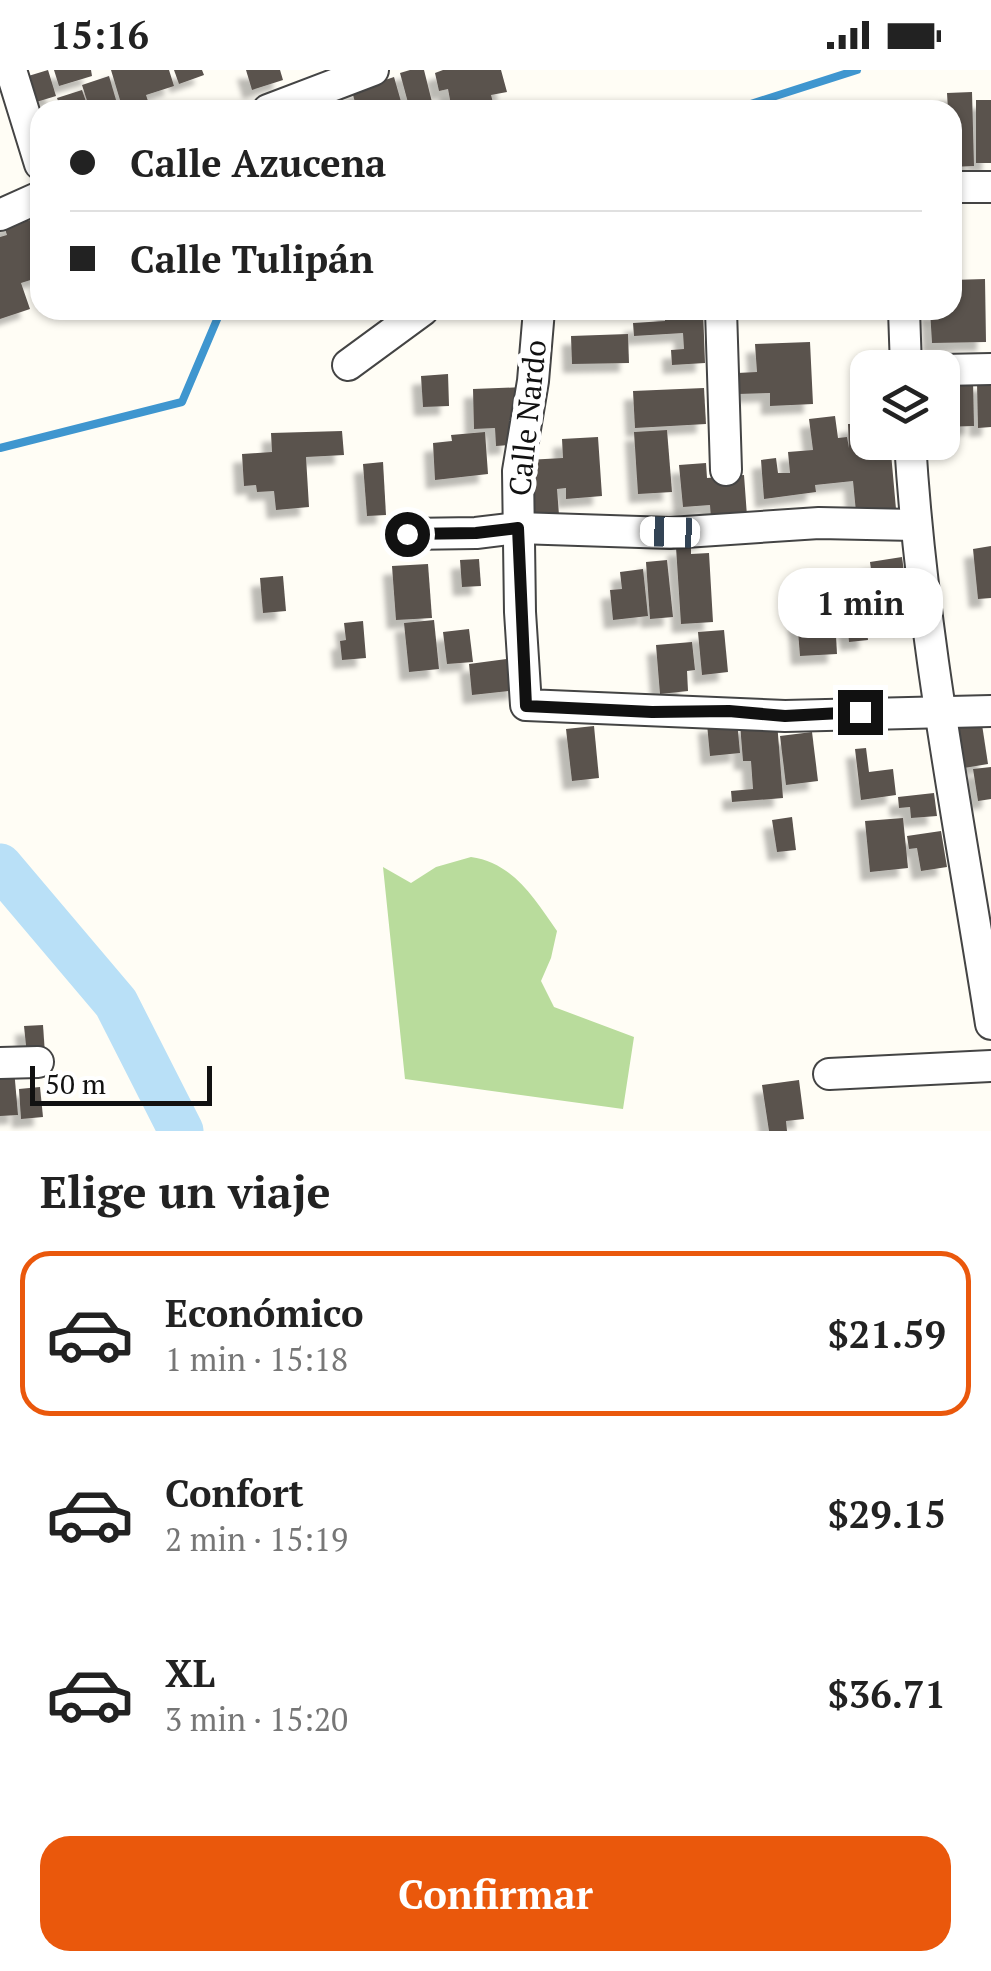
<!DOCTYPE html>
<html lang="es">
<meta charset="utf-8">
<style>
:root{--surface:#fff;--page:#f2f2f2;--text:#222;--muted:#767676;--line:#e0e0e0;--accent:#ea580c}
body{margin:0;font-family:"PT Serif",serif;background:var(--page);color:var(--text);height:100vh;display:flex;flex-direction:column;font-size:38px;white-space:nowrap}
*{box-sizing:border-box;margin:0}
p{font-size:32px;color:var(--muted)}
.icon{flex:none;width:55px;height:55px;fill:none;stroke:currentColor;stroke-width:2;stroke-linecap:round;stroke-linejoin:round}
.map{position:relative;height:1061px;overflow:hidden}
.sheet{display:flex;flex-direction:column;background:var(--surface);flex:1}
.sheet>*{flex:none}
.banner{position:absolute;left:30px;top:30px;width:932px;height:220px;border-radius:30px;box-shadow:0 2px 8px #0004;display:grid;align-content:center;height:220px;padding:0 40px;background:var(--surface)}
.buttons{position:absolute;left:850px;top:280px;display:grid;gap:20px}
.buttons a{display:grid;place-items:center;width:110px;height:110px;border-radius:20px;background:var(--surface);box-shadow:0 2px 8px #0004;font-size:50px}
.scale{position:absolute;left:30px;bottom:25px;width:182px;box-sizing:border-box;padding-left:10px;border:5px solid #111;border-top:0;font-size:28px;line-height:35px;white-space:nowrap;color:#111;-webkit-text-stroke:8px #fff;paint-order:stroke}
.end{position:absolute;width:45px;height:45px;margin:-22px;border:12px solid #111;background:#fff;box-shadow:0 0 0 5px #fff}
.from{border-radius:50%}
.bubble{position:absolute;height:70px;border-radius:30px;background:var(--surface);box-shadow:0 2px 8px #0004;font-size:32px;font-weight:700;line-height:70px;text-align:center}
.car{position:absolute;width:30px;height:60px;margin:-30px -15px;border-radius:12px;box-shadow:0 0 8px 2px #0007;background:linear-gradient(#fff 24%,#345 0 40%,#fff 0 76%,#345 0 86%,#fff 0)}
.banner b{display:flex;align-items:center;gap:35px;height:95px;font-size:38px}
.banner b+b{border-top:2px solid var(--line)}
.banner i{width:25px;height:25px;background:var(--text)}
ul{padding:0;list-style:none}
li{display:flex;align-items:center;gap:30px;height:165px;margin:0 20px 15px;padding:0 20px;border:5px solid transparent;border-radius:30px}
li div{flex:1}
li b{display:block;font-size:38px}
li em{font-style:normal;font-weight:700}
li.current{border-color:var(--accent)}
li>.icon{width:90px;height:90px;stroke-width:1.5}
h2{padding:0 40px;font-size:45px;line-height:120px}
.primary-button{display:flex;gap:20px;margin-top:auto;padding:20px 40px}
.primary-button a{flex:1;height:115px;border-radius:30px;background:var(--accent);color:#fff;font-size:40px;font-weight:700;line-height:115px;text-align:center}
.status{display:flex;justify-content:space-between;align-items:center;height:70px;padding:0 50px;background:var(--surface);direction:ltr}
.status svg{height:28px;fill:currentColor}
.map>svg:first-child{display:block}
.forest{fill:#b9dc9c}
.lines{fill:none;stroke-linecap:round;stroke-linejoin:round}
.stream{stroke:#3f96cf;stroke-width:8}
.river{stroke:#b9e0f7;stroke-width:45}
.building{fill:#5a524d;filter:url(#shadow)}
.minor-casing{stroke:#444;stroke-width:34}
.minor{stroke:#fff;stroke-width:30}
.route{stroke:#111;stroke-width:12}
.labels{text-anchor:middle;stroke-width:10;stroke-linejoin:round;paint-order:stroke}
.street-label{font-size:30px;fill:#111;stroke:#fff}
</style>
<div class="status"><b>15:16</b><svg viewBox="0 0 49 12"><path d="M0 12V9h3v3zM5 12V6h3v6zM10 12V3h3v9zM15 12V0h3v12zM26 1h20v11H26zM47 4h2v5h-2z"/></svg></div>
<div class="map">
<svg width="991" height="1061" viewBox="0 0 991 1061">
<defs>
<filter id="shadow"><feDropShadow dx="-9" dy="9" stdDeviation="2.5" flood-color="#0004"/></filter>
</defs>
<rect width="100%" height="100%" fill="#fffdf5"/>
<path class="forest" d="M 471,787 C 513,793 534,828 557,861 L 551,888 L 541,911 L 554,937 L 634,967 L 623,1039 L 405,1009 L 383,797 L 411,813 L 436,797 Z"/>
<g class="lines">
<g class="stream">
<path d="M 732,40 L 857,0"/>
<path d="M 0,378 L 182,332 L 221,240"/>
</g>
<path class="river" d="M 0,796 L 116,933 L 181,1061"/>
</g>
<g class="building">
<path d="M 48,0 L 56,26 L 33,33 L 25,7 Z"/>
<path d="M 54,0 L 91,0 L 92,6 L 59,16 Z"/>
<path d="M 111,0 L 169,0 L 174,16 L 146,25 L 151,40 L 123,40 Z"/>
<path d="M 174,0 L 202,0 L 204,5 L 179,14 Z"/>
<path d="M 246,0 L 280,0 L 283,10 L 252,20 Z"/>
<path d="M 410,0 L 424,0 L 434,40 L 410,40 L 400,3 Z"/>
<path d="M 443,0 L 501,0 L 507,22 L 491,25 L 495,40 L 452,40 L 448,19 L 439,21 L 435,3 Z"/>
<path d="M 109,6 L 119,40 L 90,40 L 82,15 Z"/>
<path d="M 394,7 L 402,35 L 388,40 L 357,40 L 352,21 Z"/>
<path d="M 82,20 L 89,40 L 61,40 L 57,28 Z"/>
<path d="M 972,22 L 974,96 L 952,97 L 952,40 L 948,40 L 947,23 Z"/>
<rect x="976" y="30" width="15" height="63"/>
<path d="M 25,146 L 27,151 L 40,147 L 40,207 L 21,213 L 30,239 L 0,249 L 0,167 L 7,165 L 3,153 Z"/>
<path d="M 985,209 L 986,272 L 932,273 L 930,240 L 952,240 L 952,210 Z"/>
<path d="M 665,240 L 703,240 L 705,293 L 672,295 L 671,280 L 684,279 L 683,263 L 634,266 L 633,253 L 665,251 Z"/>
<path d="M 628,264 L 629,293 L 572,294 L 571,266 Z"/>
<path d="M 810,272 L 813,334 L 770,336 L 770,323 L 738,324 L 737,303 L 757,302 L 755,274 Z"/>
<path d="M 448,304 L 449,336 L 423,337 L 421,306 Z"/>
<path d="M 973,310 L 974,356 L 942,357 L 942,311 Z"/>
<path d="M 977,312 L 991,312 L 991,357 L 978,358 Z"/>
<path d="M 524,317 L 525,350 L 509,350 L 510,375 L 496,376 L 495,358 L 474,359 L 473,319 Z"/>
<path d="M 704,318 L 706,354 L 635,358 L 633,321 Z"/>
<path d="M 835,346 L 838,368 L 847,367 L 849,378 L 848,354 L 868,354 L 868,372 L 890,372 L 896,439 L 856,442 L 853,411 L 815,415 L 816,422 L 764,429 L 761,390 L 776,388 L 778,403 L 790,403 L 788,382 L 813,380 L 809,349 Z"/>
<path d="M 667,360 L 672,422 L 638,424 L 634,362 Z"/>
<path d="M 342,361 L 344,385 L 306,387 L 309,437 L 276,440 L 274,421 L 257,422 L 256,415 L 244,416 L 242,384 L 272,382 L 271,363 Z"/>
<path d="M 485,362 L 488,404 L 435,410 L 433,373 L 452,371 L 451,365 Z"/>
<path d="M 598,367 L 602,426 L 566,429 L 566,418 L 557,419 L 559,445 L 531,447 L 527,390 L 563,388 L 562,369 Z"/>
<path d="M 383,392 L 386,445 L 367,446 L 363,394 Z"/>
<path d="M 706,393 L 707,408 L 744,405 L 747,446 L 711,449 L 710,435 L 683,437 L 679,395 Z"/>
<path d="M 691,476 L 691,484 L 709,483 L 713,552 L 681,554 L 676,477 Z"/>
<path d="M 991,476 L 991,528 L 978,529 L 973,479 Z"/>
<path d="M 902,487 L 908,532 L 876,537 L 870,492 Z"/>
<path d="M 479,489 L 481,516 L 462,517 L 460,490 Z"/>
<path d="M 667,490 L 673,547 L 650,549 L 646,492 Z"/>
<path d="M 428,494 L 432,548 L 396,550 L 392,496 Z"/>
<path d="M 643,499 L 648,546 L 613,550 L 610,520 L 622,519 L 620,502 Z"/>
<path d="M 283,506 L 286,541 L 263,543 L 260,508 Z"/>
<rect x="800" y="511" width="21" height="27"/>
<path d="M 835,546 L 837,584 L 800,586 L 797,549 Z"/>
<path d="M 434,550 L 439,599 L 409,602 L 404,553 Z"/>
<path d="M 363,551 L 366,588 L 342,590 L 340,571 L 346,570 L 344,553 Z"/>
<path d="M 866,551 L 868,570 L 849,572 L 847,552 Z"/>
<path d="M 469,559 L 473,592 L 447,594 L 443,562 Z"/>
<path d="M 724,560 L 728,602 L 702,605 L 698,562 Z"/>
<path d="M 692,572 L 695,600 L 687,601 L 688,621 L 660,624 L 656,575 Z"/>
<path d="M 514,588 L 518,620 L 472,625 L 469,594 Z"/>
<path d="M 981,648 L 988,694 L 964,698 L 955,652 Z"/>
<path d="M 737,651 L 740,683 L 710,686 L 707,654 Z"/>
<path d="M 777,652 L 783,728 L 732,732 L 731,721 L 753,719 L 751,691 L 743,691 L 740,654 Z"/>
<path d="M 594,656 L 599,708 L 572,711 L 566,659 Z"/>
<path d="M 812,662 L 818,711 L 786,715 L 780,666 Z"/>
<path d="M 866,678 L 869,702 L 893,699 L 896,725 L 861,730 L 855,679 Z"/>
<path d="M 991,697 L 991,729 L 978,731 L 973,699 Z"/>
<path d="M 934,723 L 937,746 L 911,748 L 910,737 L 899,738 L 898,727 Z"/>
<path d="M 792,747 L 796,780 L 777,782 L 772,750 Z"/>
<path d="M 903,748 L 908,798 L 870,802 L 865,751 Z"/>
<path d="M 941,761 L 947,797 L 921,801 L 917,778 L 909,779 L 907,766 Z"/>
<path d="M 43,955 L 45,984 L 27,985 L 24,956 Z"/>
<path d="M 14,999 L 18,1045 L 0,1046 L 0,1001 Z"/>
<path d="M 799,1010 L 804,1049 L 786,1051 L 787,1061 L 769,1061 L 762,1015 Z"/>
<path d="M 40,1017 L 43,1047 L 21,1049 L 19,1019 Z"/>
</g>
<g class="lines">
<g class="minor-casing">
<g id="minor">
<path d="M 11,0 L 40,94"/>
<path d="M 268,40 L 373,0"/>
<path d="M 952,117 L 991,117"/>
<path d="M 0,145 L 40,127"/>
<path d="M 539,240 L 533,311 L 518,401 L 520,542 L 526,635 L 785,646 L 991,641"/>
<path d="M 721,240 L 726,400"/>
<path d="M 904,240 L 906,298"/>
<path d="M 348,295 L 423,240"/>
<path d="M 942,300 L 991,299"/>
<path d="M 910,372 C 922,569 961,761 991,954"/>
<path d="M 407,464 L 476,463 L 518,458 L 670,463 L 819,453 L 915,455"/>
<path d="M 0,993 L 38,992"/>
<path d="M 829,1004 L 991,996"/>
</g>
</g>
<use href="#minor" class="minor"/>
</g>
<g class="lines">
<path class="route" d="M 407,464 L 476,463 L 518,458 L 526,636 L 652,642 L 729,641 L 785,646 L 860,642"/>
</g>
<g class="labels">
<g class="street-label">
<text transform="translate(528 348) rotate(-84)" y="10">Calle Nardo</text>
</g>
</g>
</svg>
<div class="buttons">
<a><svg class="icon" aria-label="layers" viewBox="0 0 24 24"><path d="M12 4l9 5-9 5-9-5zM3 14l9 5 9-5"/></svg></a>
</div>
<div class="scale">50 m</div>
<i class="end from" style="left:407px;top:464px"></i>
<i class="end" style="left:860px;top:642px"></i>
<div class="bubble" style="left:778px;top:498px;width:165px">1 min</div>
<i class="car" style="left:670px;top:462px;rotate:272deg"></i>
<div class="banner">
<b><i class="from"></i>Calle Azucena</b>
<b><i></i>Calle Tulipán</b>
</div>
</div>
<section class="sheet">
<h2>Elige un viaje</h2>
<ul>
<li class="current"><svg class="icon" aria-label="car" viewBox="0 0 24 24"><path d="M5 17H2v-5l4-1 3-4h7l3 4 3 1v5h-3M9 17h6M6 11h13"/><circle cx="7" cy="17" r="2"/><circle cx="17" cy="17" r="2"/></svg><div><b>Económico</b><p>1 min · 15:18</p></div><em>$21.59</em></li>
<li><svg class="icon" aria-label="car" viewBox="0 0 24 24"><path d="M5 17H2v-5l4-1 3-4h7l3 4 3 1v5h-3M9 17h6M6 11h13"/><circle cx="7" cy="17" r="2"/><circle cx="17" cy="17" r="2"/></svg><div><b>Confort</b><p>2 min · 15:19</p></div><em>$29.15</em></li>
<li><svg class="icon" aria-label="car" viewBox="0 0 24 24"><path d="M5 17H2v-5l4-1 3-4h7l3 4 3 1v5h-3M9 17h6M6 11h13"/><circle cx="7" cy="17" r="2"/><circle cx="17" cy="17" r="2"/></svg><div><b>XL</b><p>3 min · 15:20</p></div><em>$36.71</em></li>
</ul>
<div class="primary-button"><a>Confirmar</a></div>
</section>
